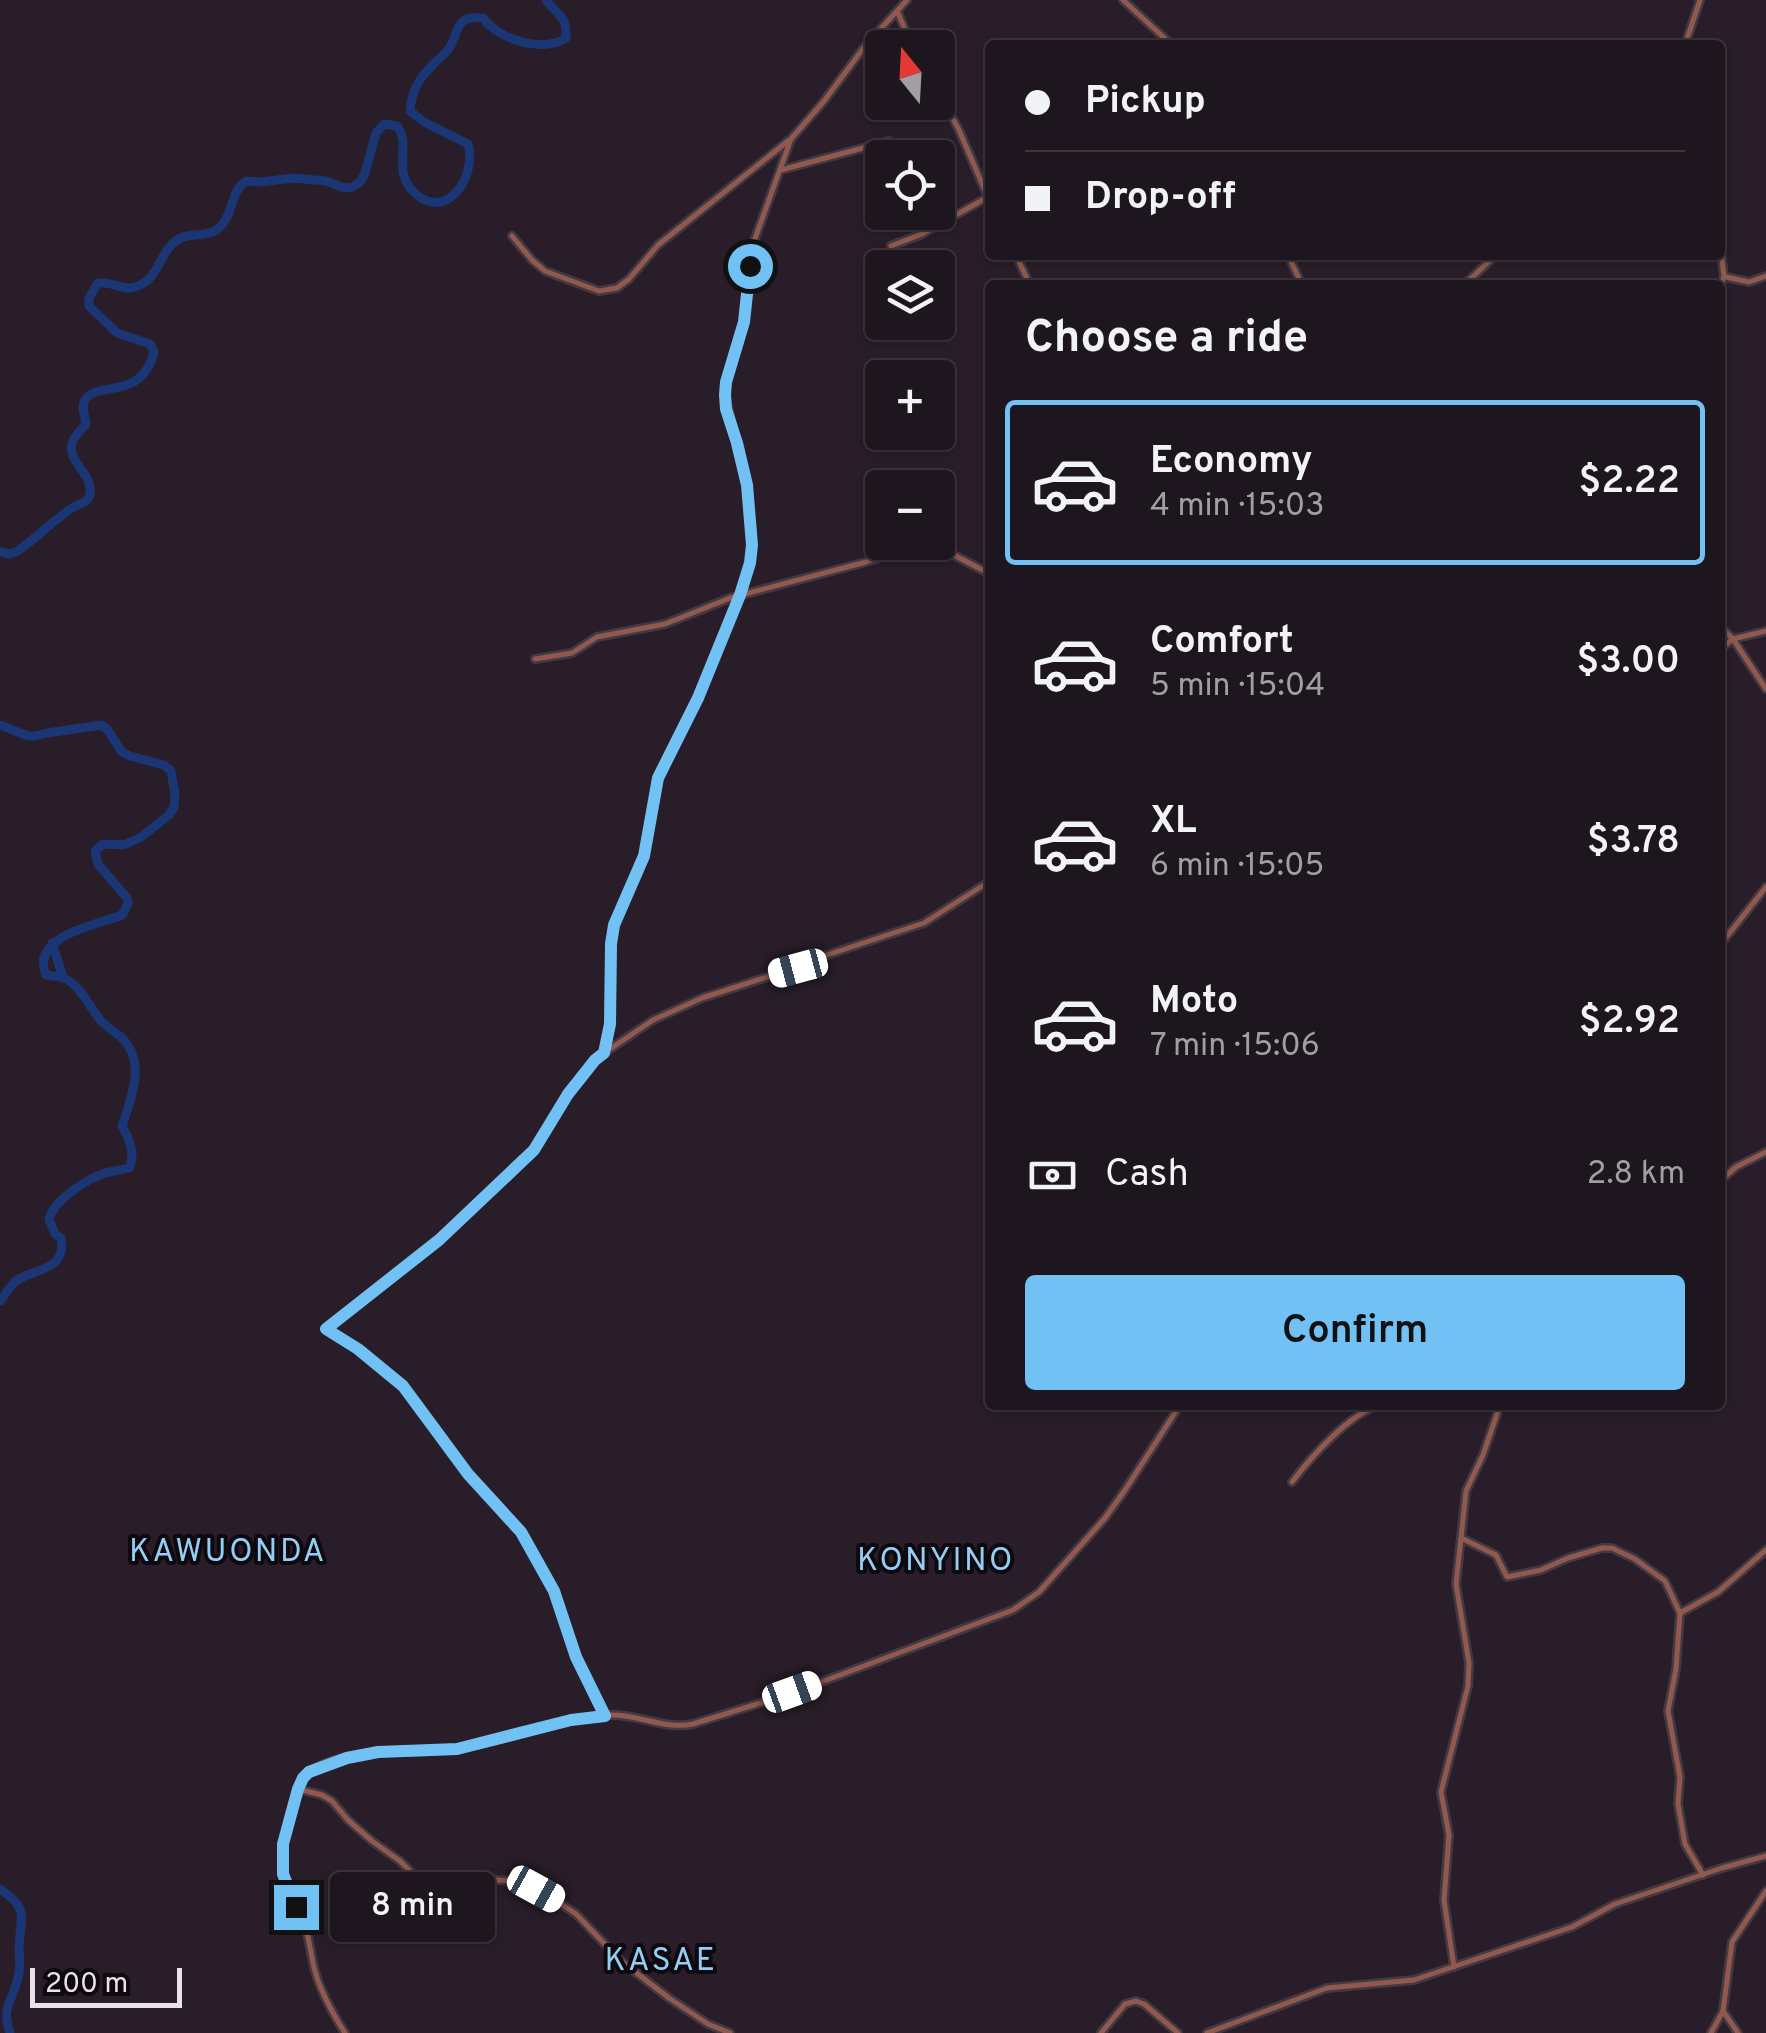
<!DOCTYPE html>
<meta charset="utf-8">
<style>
:root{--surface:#1e161e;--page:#2b232b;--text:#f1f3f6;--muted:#a19fa4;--line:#3c353c;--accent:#72c1f5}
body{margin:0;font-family:Overpass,sans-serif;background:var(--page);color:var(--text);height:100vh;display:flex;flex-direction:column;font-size:38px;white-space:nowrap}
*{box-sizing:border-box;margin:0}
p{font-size:32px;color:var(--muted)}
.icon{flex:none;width:55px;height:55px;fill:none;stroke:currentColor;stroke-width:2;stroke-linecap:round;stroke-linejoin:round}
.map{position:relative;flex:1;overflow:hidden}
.drawer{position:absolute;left:985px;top:280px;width:740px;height:1130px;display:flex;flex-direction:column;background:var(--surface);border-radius:10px;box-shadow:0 2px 8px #0004,0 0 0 2px var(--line)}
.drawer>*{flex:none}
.top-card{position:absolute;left:985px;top:40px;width:740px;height:220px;border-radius:10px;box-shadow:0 2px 8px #0004,0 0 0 2px var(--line);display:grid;align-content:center;height:220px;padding:0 40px;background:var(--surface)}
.needle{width:65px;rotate:342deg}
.tools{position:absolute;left:865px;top:30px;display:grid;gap:20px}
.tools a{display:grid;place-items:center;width:90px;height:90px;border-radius:10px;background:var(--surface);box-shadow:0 2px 8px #0004,0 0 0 2px var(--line);font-size:50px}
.scale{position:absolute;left:30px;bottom:25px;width:152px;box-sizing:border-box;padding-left:10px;border:5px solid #e9e2e9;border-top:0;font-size:28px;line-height:35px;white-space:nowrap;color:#e9e2e9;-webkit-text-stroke:8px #0e090e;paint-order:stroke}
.end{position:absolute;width:45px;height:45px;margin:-22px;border:12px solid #72c1f5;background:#111;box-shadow:0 0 0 5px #111}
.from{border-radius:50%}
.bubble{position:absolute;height:70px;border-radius:10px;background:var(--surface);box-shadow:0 2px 8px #0004,0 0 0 2px var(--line);font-size:32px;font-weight:600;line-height:70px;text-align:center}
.car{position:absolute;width:30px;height:60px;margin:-30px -15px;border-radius:12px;box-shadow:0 0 8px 2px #0007;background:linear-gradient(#fff 24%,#345 0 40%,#fff 0 76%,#345 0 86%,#fff 0)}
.top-card b{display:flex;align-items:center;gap:35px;height:95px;font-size:38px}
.top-card b+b{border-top:2px solid var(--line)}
.top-card i{width:25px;height:25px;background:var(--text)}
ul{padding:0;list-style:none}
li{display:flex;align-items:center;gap:30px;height:165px;margin:0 20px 15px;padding:0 20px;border:5px solid transparent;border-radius:10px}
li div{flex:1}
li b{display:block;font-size:38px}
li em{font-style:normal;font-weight:600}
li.on{border-color:var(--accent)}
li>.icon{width:90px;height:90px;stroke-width:1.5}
h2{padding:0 40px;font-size:45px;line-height:120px}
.pay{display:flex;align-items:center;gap:25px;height:110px;padding:0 40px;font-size:38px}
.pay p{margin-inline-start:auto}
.cta{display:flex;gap:20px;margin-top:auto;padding:20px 40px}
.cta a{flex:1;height:115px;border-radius:10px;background:var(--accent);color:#111;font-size:40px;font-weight:600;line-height:115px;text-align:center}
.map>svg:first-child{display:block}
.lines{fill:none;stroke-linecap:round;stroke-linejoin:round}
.river{stroke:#1b3674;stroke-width:9}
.minor-casing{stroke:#433943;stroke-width:10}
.minor{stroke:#91594d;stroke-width:5}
.route{stroke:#72c1f5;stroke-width:12}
.labels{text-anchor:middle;stroke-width:8;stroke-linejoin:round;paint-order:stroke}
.quarter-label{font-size:32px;letter-spacing:2.5px;fill:#95cef5;stroke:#0e090e}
</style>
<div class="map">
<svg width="1766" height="2033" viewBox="0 0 1766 2033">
<rect width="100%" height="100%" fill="#281d28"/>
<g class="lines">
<g class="river">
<path d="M 0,552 L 9,554 L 16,552 C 36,539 52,521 72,508 C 79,503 88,504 90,494 C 94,474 67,463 72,443 C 74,436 81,430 86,424 C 85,416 81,407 85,400 C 97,380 141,402 154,352 L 150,344 L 117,333 L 89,306 L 89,298 L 98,283 C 111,281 123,291 135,287 C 162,279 158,247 183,237 C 195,233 210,237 220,227 C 234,213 230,192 246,181 L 260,182 L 294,178 L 326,181 L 344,188 L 353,187 L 361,181 L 365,173 L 376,133 L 384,124 L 397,126 C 411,145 394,168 410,188 C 441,226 478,181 468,144 L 424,122 L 410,111 C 412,82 427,70 446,52 C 460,39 451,14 483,18 C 499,40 543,53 566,38 C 567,14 558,17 546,0"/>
<path d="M 0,725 L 28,736 L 35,736 L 47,733 L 102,725 L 107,729 L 122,752 L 130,756 L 164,765 L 171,771 L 175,795 L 174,807 L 169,815 L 141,837 L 124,845 L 103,844 L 95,851 L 98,864 L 127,898 L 128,904 L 122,915 C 97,925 29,936 46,975 C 51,976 56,976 61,977 C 78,982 88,1004 98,1017 C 104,1026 113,1030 121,1037 C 147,1061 131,1099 122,1126 C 129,1138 136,1155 129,1168 C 121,1170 113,1171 105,1173 C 87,1179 54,1200 49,1219 L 55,1234 L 61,1238 C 67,1271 34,1268 16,1281 C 10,1286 5,1295 0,1301"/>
<path d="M 52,943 L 63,977"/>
<path d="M 0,1889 C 29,1909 21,1915 19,1945 C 19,1957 21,1967 18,1978 C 12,2001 1,2008 10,2033"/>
</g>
<g class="minor-casing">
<g id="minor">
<path d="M 1123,0 L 1172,45"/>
<path d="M 898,13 L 913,48"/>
<path d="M 1685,45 L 1700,0"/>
<path d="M 938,91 L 959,130 L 990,202"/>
<path d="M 781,170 L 889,141"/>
<path d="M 512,236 L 532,260 L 545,271 L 599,291 L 617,288 L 629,279 L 658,245 L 788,141"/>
<path d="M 1720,243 L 1724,276 L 1720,288"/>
<path d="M 891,246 L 922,234 L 988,197"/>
<path d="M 1016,255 L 1030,285"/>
<path d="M 1288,255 L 1302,285"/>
<path d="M 1726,277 L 1749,282 L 1766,276"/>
<path d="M 1464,285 L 1496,255"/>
<path d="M 1720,626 L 1733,639 L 1766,689"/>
<path d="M 1720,649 L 1733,639 L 1766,631"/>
<path d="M 535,659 L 572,653 L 597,637 L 665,624 L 730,598 L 866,562 L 893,553 L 925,548 L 942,551 L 954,555 L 990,574"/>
<path d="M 1720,945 L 1766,887"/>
<path d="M 607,1051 L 653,1020 L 702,998 L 798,967 L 827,955 L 924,923 L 990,881"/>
<path d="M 1720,1181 L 1736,1167 L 1766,1152"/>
<path d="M 1292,1482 C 1311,1457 1350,1413 1380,1405"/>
<path d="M 1461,1538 L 1496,1555 L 1507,1577 L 1541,1570 L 1568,1558 L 1602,1548 L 1612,1548 L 1635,1559 L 1665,1581 L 1680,1613 L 1676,1669 L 1668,1711 L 1680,1777 L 1678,1804 L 1685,1844 L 1703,1875"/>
<path d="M 1680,1613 L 1718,1592 L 1766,1550"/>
<path d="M 605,1716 L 576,1657 L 554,1591 L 521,1532 L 468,1474 L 403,1386 L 358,1349 L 326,1329 L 439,1240 L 511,1172 L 533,1149 L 568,1094 L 595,1060 L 604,1053 L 611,1024 L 611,943 L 614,925 L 644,856 L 659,778 L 698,698 L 740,595 L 750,563 L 752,545 L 747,485 L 725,395 L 726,382 L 744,322 L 753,244 L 791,139 L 824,101 L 865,46 L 907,0"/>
<path d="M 298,1789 L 322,1795 L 332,1801 L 348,1820 L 372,1841 L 400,1861 L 421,1882 L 435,1885 L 478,1879 L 516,1881 L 555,1900 L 576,1914 L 621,1961 L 669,1998 L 708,2024 L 730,2033"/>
<path d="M 1454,1967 L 1444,1900 L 1449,1835 L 1441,1792 L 1468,1686 L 1469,1663 L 1456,1584 L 1466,1491 L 1483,1455 L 1500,1405"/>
<path d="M 1723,2011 L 1738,2033"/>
<path d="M 345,2033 C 333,2014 321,1993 315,1971 C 311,1957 310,1941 305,1927 C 298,1907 285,1891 283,1870 C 280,1849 293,1782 312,1770 C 356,1743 413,1757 461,1748 C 511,1740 559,1718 610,1715 C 639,1714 664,1730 693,1724 L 792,1693 L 1013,1610 L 1039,1592 L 1105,1518 L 1125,1490 L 1180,1405"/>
<path d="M 1101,2033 L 1125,2004 L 1136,2001 L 1144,2004 L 1178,2033"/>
<path d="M 1207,2033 L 1327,1988 L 1414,1980 L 1572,1927 L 1615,1904 L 1722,1868 L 1766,1856"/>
<path d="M 1711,2033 L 1723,2011 L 1732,1942 L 1766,1891"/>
</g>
</g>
<use href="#minor" class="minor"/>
</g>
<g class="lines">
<path class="route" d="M 296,1907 L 283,1874 L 283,1844 L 298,1789 L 303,1778 L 309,1772 L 347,1758 L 378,1752 L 457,1749 L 571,1720 L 605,1716 L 576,1657 L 554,1591 L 521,1532 L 468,1474 L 403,1386 L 358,1349 L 326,1329 L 439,1240 L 534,1150 L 568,1094 L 595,1060 L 604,1053 L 610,1024 L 611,944 L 614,925 L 644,856 L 658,778 L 698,698 L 740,595 L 750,563 L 752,545 L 747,485 L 737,443 L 726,409 L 725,395 L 726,382 L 744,322 L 750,266"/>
</g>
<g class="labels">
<g class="quarter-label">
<text x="228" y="1561">KAWUONDA</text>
<text x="936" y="1570">KONYINO</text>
<text x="661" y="1970">KASAE</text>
</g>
</g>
</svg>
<div class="tools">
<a><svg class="needle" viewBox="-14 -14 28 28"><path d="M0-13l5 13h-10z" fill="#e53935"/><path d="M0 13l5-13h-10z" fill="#a19fa4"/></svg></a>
<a><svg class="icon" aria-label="locate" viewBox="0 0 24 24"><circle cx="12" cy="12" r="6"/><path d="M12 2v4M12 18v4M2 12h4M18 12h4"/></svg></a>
<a><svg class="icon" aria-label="layers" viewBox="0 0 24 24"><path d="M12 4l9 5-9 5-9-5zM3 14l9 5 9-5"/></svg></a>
<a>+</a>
<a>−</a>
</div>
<div class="scale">200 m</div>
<i class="end from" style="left:750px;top:266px"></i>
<i class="end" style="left:296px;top:1907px"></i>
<div class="bubble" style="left:330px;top:1872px;width:165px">8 min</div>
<i class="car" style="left:798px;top:968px;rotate:255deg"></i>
<i class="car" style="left:792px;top:1692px;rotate:70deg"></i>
<i class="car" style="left:536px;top:1889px;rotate:119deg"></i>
<div class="top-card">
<b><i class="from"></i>Pickup</b>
<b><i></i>Drop-off</b>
</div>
<section class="drawer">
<h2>Choose a ride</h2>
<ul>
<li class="on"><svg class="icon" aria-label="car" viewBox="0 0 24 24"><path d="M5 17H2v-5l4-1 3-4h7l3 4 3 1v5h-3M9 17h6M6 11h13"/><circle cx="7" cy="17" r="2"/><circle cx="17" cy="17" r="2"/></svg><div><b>Economy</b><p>4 min · 15:03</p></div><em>$2.22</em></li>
<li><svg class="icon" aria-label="car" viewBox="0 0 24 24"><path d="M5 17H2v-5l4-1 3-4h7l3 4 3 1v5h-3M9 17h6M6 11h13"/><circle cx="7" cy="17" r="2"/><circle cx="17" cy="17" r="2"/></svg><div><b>Comfort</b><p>5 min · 15:04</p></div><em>$3.00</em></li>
<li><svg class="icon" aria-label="car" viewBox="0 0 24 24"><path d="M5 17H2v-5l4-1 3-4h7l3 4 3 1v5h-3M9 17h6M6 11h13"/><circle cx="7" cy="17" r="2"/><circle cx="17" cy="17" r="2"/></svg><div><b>XL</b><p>6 min · 15:05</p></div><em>$3.78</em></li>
<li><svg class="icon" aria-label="car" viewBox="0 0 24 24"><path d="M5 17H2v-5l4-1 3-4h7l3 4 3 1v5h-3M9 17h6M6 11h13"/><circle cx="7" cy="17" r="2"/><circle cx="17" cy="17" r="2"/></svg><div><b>Moto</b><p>7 min · 15:06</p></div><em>$2.92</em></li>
</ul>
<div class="pay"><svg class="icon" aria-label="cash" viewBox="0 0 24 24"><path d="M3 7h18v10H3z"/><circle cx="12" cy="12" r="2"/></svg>Cash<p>2.8 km</p></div>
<div class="cta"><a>Confirm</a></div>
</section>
</div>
